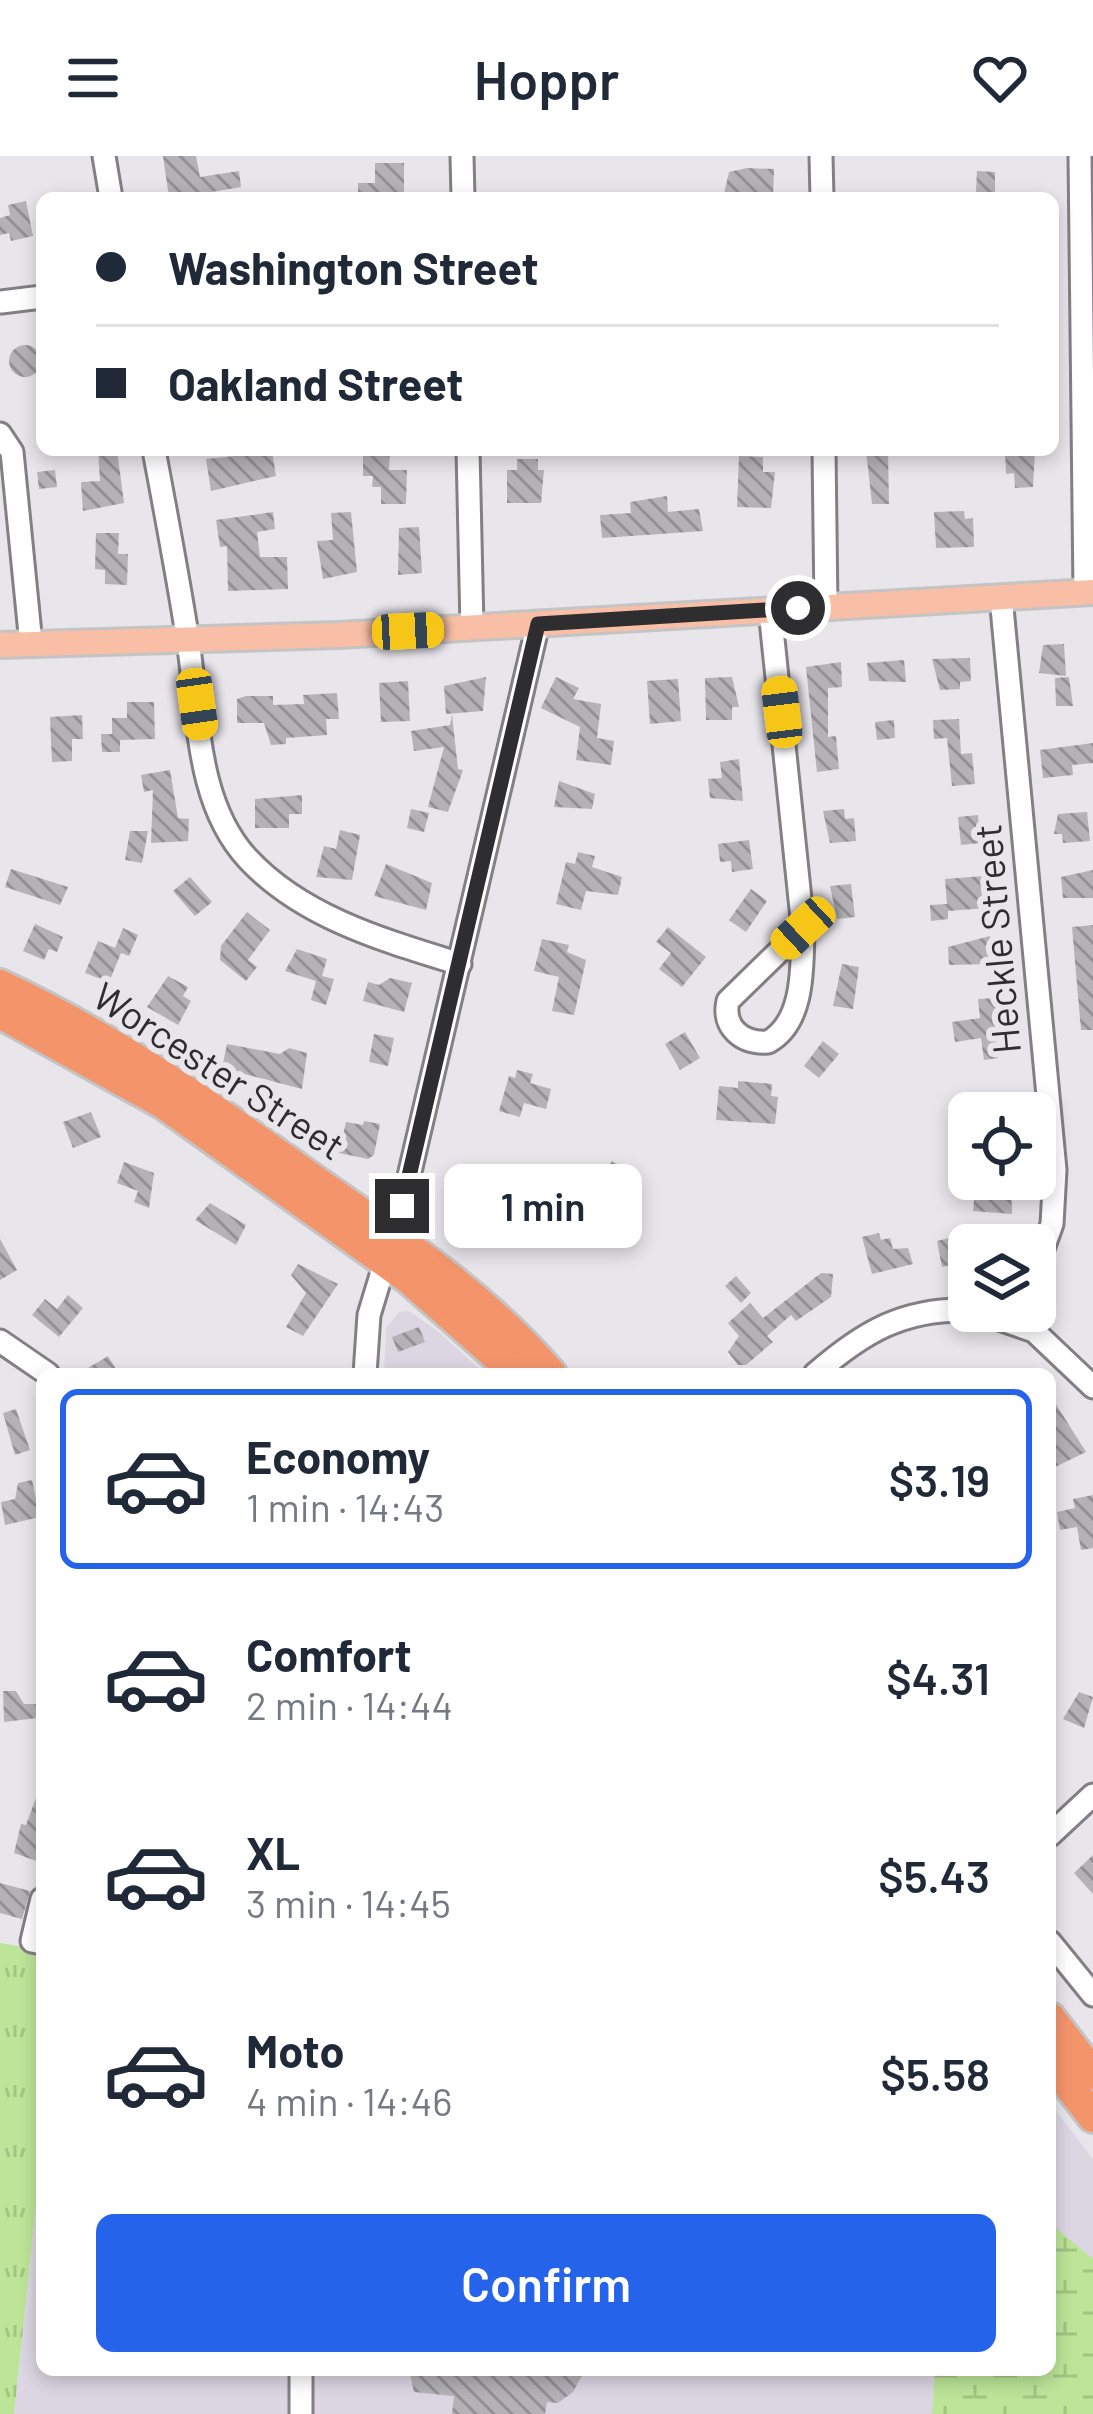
<!DOCTYPE html>
<meta charset="utf-8">
<style>
:root{--surface:#fff;--page:#f2f2f3;--text:#1f2937;--muted:#747a83;--line:#e0e1e3;--accent:#2563eb}
body{margin:0;font-family:Barlow,sans-serif;background:var(--page);color:var(--text);height:100vh;display:flex;flex-direction:column;font-size:45px;white-space:nowrap}
*{box-sizing:border-box;margin:0}
p{font-size:39px;color:var(--muted)}
.icon{flex:none;width:66px;height:66px;fill:none;stroke:currentColor;stroke-width:2;stroke-linecap:round;stroke-linejoin:round}
.map{position:relative;flex:1;overflow:hidden}
.side{position:absolute;left:36px;top:1212px;width:1020px;height:1008px;display:flex;flex-direction:column;background:var(--surface);border-radius:18px;box-shadow:0 6px 18px #0003}
.side>*{flex:none}
.banner{position:absolute;left:36px;top:36px;width:1023px;height:264px;border-radius:18px;box-shadow:0 6px 18px #0003;display:grid;align-content:center;height:264px;padding:0 60px;background:var(--surface)}
.buttons{position:absolute;left:948px;top:936px;display:grid;gap:24px}
.buttons a{display:grid;place-items:center;width:108px;height:108px;border-radius:18px;background:var(--surface);box-shadow:0 6px 18px #0003;font-size:60px}
.end{position:absolute;width:54px;height:54px;margin:-27px;border:15px solid #2e2e30;background:#fff;box-shadow:0 0 0 6px #fff}
.from{border-radius:50%}
.bubble{position:absolute;height:84px;border-radius:18px;background:var(--surface);box-shadow:0 6px 18px #0003;font-size:39px;font-weight:600;line-height:84px;text-align:center}
.car{position:absolute;width:36px;height:72px;margin:-36px -18px;border-radius:15px;box-shadow:0 0 9px 3px #0007;background:linear-gradient(#f5c518 24%,#345 0 40%,#f5c518 0 76%,#345 0 86%,#f5c518 0)}
.banner b{display:flex;align-items:center;gap:42px;height:114px;font-size:45px}
.banner b+b{border-top:3px solid var(--line)}
.banner i{width:30px;height:30px;background:var(--text)}
ul{padding:21px 0 0;list-style:none}
li{display:flex;align-items:center;gap:36px;height:180px;margin:0 24px 18px;padding:0 36px;border:6px solid transparent;border-radius:18px}
li div{flex:1}
li b{display:block;font-size:45px}
li em{font-style:normal;font-weight:600}
li.active{border-color:var(--accent)}
li>.icon{width:108px;height:108px;stroke-width:1.5}
.cta{display:flex;gap:24px;margin-top:auto;padding:24px 60px}
.cta a{flex:1;height:138px;border-radius:18px;background:var(--accent);color:#fff;font-size:48px;font-weight:600;line-height:138px;text-align:center}
header{display:flex;justify-content:space-between;align-items:center;height:156px;padding:0 60px;background:var(--surface);font-size:54px;font-weight:600}
.map>svg:first-child{display:block}
.built{fill:#dcd6e3}
.wetland{fill:url(#wetland-marsh)}
.park{fill:url(#park-tufts)}
.building{fill:url(#building-back-hatch)}
.lines{fill:none;stroke-linecap:round;stroke-linejoin:round}
.minor-casing{stroke:#827f85;stroke-width:27}
.major-casing{stroke:#c4c4c5;stroke-width:30}
.highway-casing{stroke:#c4c4c5;stroke-width:36}
.minor{stroke:#fff;stroke-width:21}
.major{stroke:#f8bfa6;stroke-width:24}
.highway{stroke:#f4946b;stroke-width:30}
.route{stroke:#2e2e30;stroke-width:15}
.labels{text-anchor:middle;stroke-width:12;stroke-linejoin:round;paint-order:stroke}
.street-label{font-size:39px;fill:#2e2e30;stroke:#e8e5eb}
</style>
<header><svg class="icon" aria-label="menu" viewBox="0 0 24 24"><path d="M4 6h16M4 12h16M4 18h16"/></svg>Hoppr<svg class="icon" aria-label="heart" viewBox="0 0 24 24"><path d="M12 20l-8-8c-3-5 5-10 8-4 3-6 11-1 8 4z"/></svg></header>
<div class="map">
<svg width="1093" height="2258" viewBox="0 0 1093 2258">
<defs>
<pattern id="wetland-marsh" width="20" height="14" patternUnits="userSpaceOnUse" patternTransform="scale(3)"><rect width="20" height="14" fill="#bce598"/><path d="M1 5h8M5 5V1M11 12h8M15 12V8" fill="none" stroke="#a2c583"/></pattern>
<pattern id="park-tufts" width="24" height="20" patternUnits="userSpaceOnUse" patternTransform="scale(3)"><rect width="24" height="20" fill="#bce598"/><path d="M3 7l-1-3M5 7V3M7 7l1-3M15 17l-1-3M17 17v-4M19 17l1-3" fill="none" stroke="#a2c583"/></pattern>
<pattern id="building-back-hatch" width="6" height="6" patternUnits="userSpaceOnUse" patternTransform="scale(3)"><rect width="6" height="6" fill="#b4b1b7"/><path d="M-1 5l2 2M0 0l6 6M5-1l2 2" fill="none" stroke="#939095"/></pattern>
</defs>
<rect width="100%" height="100%" fill="#e8e5eb"/>
<g class="built">
<path d="M 409,1155 L 439,1176 L 485,1218 L 384,1218 L 386,1172 L 399,1156 Z"/>
<path d="M 1050,1947 L 1093,2003 L 1093,2258 L 14,2258 L 42,1992 L 42,2214 L 1050,2214 Z"/>
</g>
<path class="wetland" d="M 1050,2067 L 1093,2103 L 1093,2258 L 932,2258 L 935,2214 L 1050,2214 Z"/>
<path class="park" d="M 0,1787 L 42,1794 L 42,1992 L 14,2258 L 0,2258 Z"/>
<g class="building">
<path d="M 163,0 L 196,0 L 200,21 L 239,15 L 241,31 L 206,37 L 207,42 L 169,42 Z"/>
<path d="M 375,7 L 404,7 L 404,42 L 358,42 L 358,27 L 375,27 Z"/>
<path d="M 747,12 L 774,13 L 773,42 L 723,42 L 729,16 Z"/>
<path d="M 977,15 L 995,16 L 995,36 L 976,36 Z"/>
<path d="M 26,45 L 33,80 L 11,85 L 9,77 L 0,79 L 0,62 L 10,59 L 8,49 Z"/>
<circle cx="25" cy="205" r="16"/>
<path d="M 98,294 L 117,294 L 124,347 L 83,355 L 81,326 L 100,325 Z"/>
<path d="M 363,294 L 390,294 L 389,314 L 407,314 L 406,348 L 381,348 L 381,331 L 372,331 L 373,320 L 363,320 Z"/>
<path d="M 866,294 L 888,294 L 889,348 L 872,348 Z"/>
<path d="M 1005,294 L 1035,294 L 1033,331 L 1015,332 L 1014,317 L 1006,318 Z"/>
<path d="M 272,296 L 276,320 L 211,335 L 206,303 Z"/>
<path d="M 739,300 L 763,301 L 763,316 L 775,316 L 771,352 L 737,351 Z"/>
<path d="M 517,303 L 538,303 L 538,314 L 544,314 L 541,347 L 507,347 L 507,314 L 517,314 Z"/>
<path d="M 55,314 L 57,331 L 39,333 L 37,316 Z"/>
<path d="M 667,340 L 668,356 L 699,353 L 703,375 L 602,382 L 600,359 L 631,357 L 630,346 Z"/>
<path d="M 964,355 L 965,363 L 973,362 L 974,391 L 936,392 L 934,356 Z"/>
<path d="M 273,356 L 275,373 L 257,376 L 260,401 L 287,401 L 288,433 L 228,435 L 227,390 L 220,391 L 216,364 Z"/>
<path d="M 351,356 L 357,416 L 323,423 L 317,385 L 333,384 L 331,357 Z"/>
<path d="M 419,371 L 422,417 L 398,419 L 399,372 Z"/>
<path d="M 96,377 L 119,377 L 118,398 L 128,398 L 127,429 L 105,428 L 105,414 L 95,413 Z"/>
<path d="M 1064,488 L 1066,520 L 1039,517 L 1043,489 Z"/>
<path d="M 970,502 L 971,525 L 960,526 L 960,533 L 940,534 L 932,503 Z"/>
<path d="M 904,504 L 906,526 L 869,525 L 867,507 Z"/>
<path d="M 841,506 L 842,531 L 828,532 L 828,581 L 836,580 L 839,613 L 817,616 L 806,511 Z"/>
<path d="M 486,521 L 483,555 L 446,558 L 444,530 Z"/>
<path d="M 556,521 L 579,532 L 573,543 L 601,548 L 597,582 L 614,585 L 611,609 L 576,604 L 580,571 L 541,552 Z"/>
<path d="M 732,521 L 739,551 L 732,551 L 732,564 L 706,564 L 705,522 Z"/>
<path d="M 1069,521 L 1073,550 L 1056,550 L 1055,522 Z"/>
<path d="M 678,523 L 681,565 L 650,568 L 647,525 Z"/>
<path d="M 408,525 L 410,565 L 381,566 L 379,527 Z"/>
<path d="M 337,537 L 339,563 L 326,563 L 327,579 L 286,582 L 286,588 L 271,589 L 264,567 L 237,567 L 237,543 L 246,540 L 273,540 L 273,549 L 304,548 L 303,539 Z"/>
<path d="M 127,546 L 154,546 L 155,583 L 120,584 L 120,596 L 102,596 L 101,578 L 112,578 L 112,562 L 127,562 Z"/>
<path d="M 82,559 L 83,583 L 72,583 L 72,605 L 52,606 L 50,561 Z"/>
<path d="M 452,559 L 458,613 L 463,614 L 448,656 L 428,651 L 444,591 L 414,595 L 411,575 L 450,569 Z"/>
<path d="M 959,563 L 961,598 L 972,597 L 975,628 L 952,630 L 947,582 L 934,583 L 933,564 Z"/>
<path d="M 894,564 L 895,582 L 877,584 L 875,566 Z"/>
<path d="M 1093,587 L 1093,607 L 1072,609 L 1073,619 L 1043,622 L 1040,594 Z"/>
<path d="M 739,603 L 743,645 L 710,642 L 708,623 L 722,622 L 720,606 Z"/>
<path d="M 170,614 L 178,662 L 189,663 L 188,685 L 151,687 L 153,634 L 144,636 L 141,619 Z"/>
<path d="M 559,625 L 595,638 L 592,653 L 554,651 Z"/>
<path d="M 302,639 L 302,658 L 289,658 L 289,672 L 255,672 L 255,643 Z"/>
<path d="M 411,653 L 429,657 L 424,676 L 407,672 Z"/>
<path d="M 844,653 L 845,663 L 854,662 L 856,685 L 830,687 L 823,655 Z"/>
<path d="M 1087,656 L 1090,685 L 1063,687 L 1062,678 L 1054,678 L 1058,658 Z"/>
<path d="M 978,659 L 980,687 L 961,689 L 958,661 Z"/>
<path d="M 340,674 L 360,679 L 352,724 L 316,721 L 324,690 L 336,693 Z"/>
<path d="M 130,675 L 148,675 L 142,707 L 125,704 Z"/>
<path d="M 749,684 L 753,713 L 732,716 L 731,705 L 720,706 L 718,688 Z"/>
<path d="M 578,696 L 595,700 L 592,711 L 622,721 L 618,739 L 586,735 L 581,754 L 556,748 L 566,706 L 575,708 Z"/>
<path d="M 386,708 L 432,727 L 426,754 L 374,740 Z"/>
<path d="M 11,713 L 68,731 L 60,749 L 5,731 Z"/>
<path d="M 1093,714 L 1093,742 L 1063,742 L 1061,721 Z"/>
<path d="M 984,720 L 987,752 L 948,755 L 948,763 L 931,765 L 930,749 L 947,748 L 945,723 Z"/>
<path d="M 190,721 L 212,746 L 195,760 L 173,735 Z"/>
<path d="M 851,728 L 855,761 L 837,763 L 830,730 Z"/>
<path d="M 751,733 L 767,745 L 746,776 L 729,764 Z"/>
<path d="M 247,756 L 270,774 L 248,804 L 257,811 L 246,825 L 220,804 L 221,790 Z"/>
<path d="M 35,768 L 63,781 L 57,796 L 49,793 L 44,804 L 23,795 Z"/>
<path d="M 1093,769 L 1093,874 L 1081,874 L 1072,771 Z"/>
<path d="M 668,771 L 706,801 L 682,831 L 659,813 L 671,797 L 656,786 Z"/>
<path d="M 123,772 L 138,779 L 129,800 L 121,797 L 109,826 L 85,817 L 98,785 L 115,792 Z"/>
<path d="M 990,780 L 992,808 L 949,809 L 948,791 Z"/>
<path d="M 542,783 L 569,789 L 567,796 L 586,804 L 574,859 L 552,855 L 559,821 L 534,815 Z"/>
<path d="M 297,793 L 327,803 L 322,820 L 334,823 L 326,849 L 311,844 L 316,825 L 285,815 Z"/>
<path d="M 842,808 L 859,811 L 853,853 L 833,850 Z"/>
<path d="M 168,820 L 188,831 L 183,840 L 191,845 L 178,869 L 147,851 Z"/>
<path d="M 390,822 L 412,827 L 404,856 L 363,845 L 368,826 L 379,829 Z"/>
<path d="M 996,842 L 998,859 L 1006,858 L 1009,878 L 995,881 L 998,902 L 984,904 L 981,882 L 955,886 L 952,866 L 980,862 L 978,843 Z"/>
<path d="M 685,876 L 700,902 L 680,914 L 665,888 Z"/>
<path d="M 374,878 L 394,882 L 388,910 L 369,906 Z"/>
<path d="M 823,885 L 839,898 L 819,922 L 804,910 Z"/>
<path d="M 227,888 L 280,898 L 289,892 L 307,897 L 302,933 L 222,912 Z"/>
<path d="M 517,914 L 533,918 L 530,927 L 551,933 L 546,953 L 524,947 L 520,961 L 499,955 L 509,920 L 515,922 Z"/>
<path d="M 738,925 L 772,928 L 771,940 L 778,941 L 775,968 L 716,964 L 719,930 L 738,932 Z"/>
<path d="M 1005,939 L 1007,957 L 983,957 L 982,942 Z"/>
<path d="M 91,956 L 101,981 L 73,992 L 63,966 Z"/>
<path d="M 364,965 L 380,968 L 374,999 L 368,1003 L 339,997 L 346,966 L 363,969 Z"/>
<path d="M 612,1005 L 628,1014 L 618,1031 L 602,1021 Z"/>
<path d="M 124,1006 L 154,1017 L 149,1052 L 134,1046 L 138,1035 L 117,1027 Z"/>
<path d="M 1011,1023 L 1012,1058 L 973,1055 L 976,1024 Z"/>
<path d="M 513,1035 L 527,1042 L 523,1049 L 551,1065 L 561,1048 L 575,1056 L 557,1088 L 531,1073 L 527,1081 L 516,1075 L 512,1081 L 492,1069 Z"/>
<path d="M 598,1038 L 611,1047 L 600,1064 L 587,1055 Z"/>
<path d="M 210,1047 L 246,1069 L 236,1089 L 195,1064 Z"/>
<path d="M 879,1077 L 881,1084 L 890,1082 L 893,1093 L 908,1092 L 913,1108 L 872,1118 L 862,1081 Z"/>
<path d="M 969,1077 L 969,1104 L 942,1111 L 937,1085 Z"/>
<path d="M 0,1083 L 17,1114 L 0,1124 Z"/>
<path d="M 298,1108 L 338,1128 L 303,1180 L 286,1171 L 306,1137 L 291,1119 Z"/>
<path d="M 821,1117 L 833,1118 L 831,1141 L 796,1165 L 791,1159 L 767,1180 L 773,1186 L 746,1209 L 738,1209 L 728,1196 L 739,1180 L 728,1167 L 750,1147 L 763,1162 Z"/>
<path d="M 736,1120 L 751,1137 L 741,1147 L 725,1130 Z"/>
<path d="M 68,1139 L 83,1152 L 59,1181 L 32,1159 L 45,1143 L 57,1153 Z"/>
<path d="M 419,1171 L 425,1186 L 398,1196 L 392,1181 Z"/>
<path d="M 108,1200 L 119,1218 L 78,1218 Z"/>
<path d="M 1050,1239 L 1086,1296 L 1055,1311 L 1050,1302 Z"/>
<path d="M 16,1253 L 30,1294 L 15,1299 L 3,1257 Z"/>
<path d="M 32,1324 L 40,1361 L 5,1369 L 1,1346 L 15,1343 L 18,1327 Z"/>
<path d="M 1093,1339 L 1093,1392 L 1081,1394 L 1077,1371 L 1060,1374 L 1057,1356 L 1075,1352 L 1073,1343 Z"/>
<path d="M 3,1535 L 16,1535 L 24,1548 L 36,1548 L 37,1562 L 4,1566 Z"/>
<path d="M 1079,1536 L 1093,1541 L 1084,1572 L 1063,1563 Z"/>
<path d="M 40,1631 L 42,1631 L 42,1707 L 14,1697 L 21,1668 L 26,1669 Z"/>
<path d="M 1093,1699 L 1093,1738 L 1074,1717 Z"/>
<path d="M 0,1727 L 30,1735 L 22,1763 L 0,1757 Z"/>
<path d="M 409,2214 L 585,2214 L 573,2236 L 558,2247 L 547,2246 L 545,2258 L 452,2258 L 454,2240 L 414,2236 Z"/>
</g>
<g class="lines">
<g class="minor-casing">
<g id="minor">
<path d="M 104,0 L 111,42"/>
<path d="M 462,0 L 463,42"/>
<path d="M 821,0 L 822,42"/>
<path d="M 1080,0 L 1085,437"/>
<path d="M 1,146 L 42,141"/>
<path d="M 0,278 L 12,296 L 31,488"/>
<path d="M 154,294 C 166,358 178,421 188,485 C 199,557 195,646 248,703 C 303,762 386,785 460,808"/>
<path d="M 468,294 L 472,471"/>
<path d="M 824,294 L 826,451"/>
<path d="M 1001,441 L 1055,1014 L 1052,1068 L 1035,1115"/>
<path d="M 770,454 L 803,772 L 728,845 C 722,871 742,888 768,886 C 805,866 802,809 803,772"/>
<path d="M 976,1155 L 1034,1175 L 1093,1231"/>
<path d="M 0,1185 L 48,1218"/>
<path d="M 365,1218 L 369,1159 L 402,1050 L 538,468"/>
<path d="M 815,1218 C 863,1176 904,1152 969,1154"/>
<path d="M 1050,1679 L 1093,1639"/>
<path d="M 42,1743 L 32,1785 L 42,1787"/>
<path d="M 1050,1786 L 1093,1839"/>
<path d="M 301,2258 L 301,2214"/>
</g>
</g>
<g class="major-casing">
<path id="major" d="M 0,489 L 339,479 L 1093,436"/>
</g>
<g class="highway-casing">
<g id="highway">
<path d="M 0,829 C 115,883 215,953 318,1027 C 401,1085 485,1141 551,1218"/>
<path d="M 0,857 L 164,948 L 408,1122 L 517,1218"/>
<path d="M 1050,1862 L 1093,1918"/>
<path d="M 1050,1905 L 1093,1961"/>
</g>
</g>
<use href="#minor" class="minor"/>
<use href="#major" class="major"/>
<use href="#highway" class="highway"/>
</g>
<g class="lines">
<path class="route" d="M 402,1050 L 538,468 L 798,452"/>
</g>
<g class="labels">
<g class="street-label">
<text transform="translate(997 783) rotate(-95)" y="14">Heckle Street</text>
<text transform="translate(219 915) rotate(33)" y="14">Worcester Street</text>
</g>
</g>
</svg>
<div class="buttons">
<a><svg class="icon" aria-label="locate" viewBox="0 0 24 24"><circle cx="12" cy="12" r="6"/><path d="M12 2v4M12 18v4M2 12h4M18 12h4"/></svg></a>
<a><svg class="icon" aria-label="layers" viewBox="0 0 24 24"><path d="M12 4l9 5-9 5-9-5zM3 14l9 5 9-5"/></svg></a>
</div>
<i class="end from" style="left:798px;top:452px"></i>
<i class="end" style="left:402px;top:1050px"></i>
<div class="bubble" style="left:444px;top:1008px;width:198px">1 min</div>
<i class="car" style="left:408px;top:475px;rotate:87deg"></i>
<i class="car" style="left:197px;top:548px;rotate:172deg"></i>
<i class="car" style="left:782px;top:556px;rotate:353deg"></i>
<i class="car" style="left:803px;top:772px;rotate:227deg"></i>
<div class="banner">
<b><i class="from"></i>Washington Street</b>
<b><i></i>Oakland Street</b>
</div>
<section class="side">
<ul>
<li class="active"><svg class="icon" aria-label="car" viewBox="0 0 24 24"><path d="M5 17H2v-5l4-1 3-4h7l3 4 3 1v5h-3M9 17h6M6 11h13"/><circle cx="7" cy="17" r="2"/><circle cx="17" cy="17" r="2"/></svg><div><b>Economy</b><p>1 min · 14:43</p></div><em>$3.19</em></li>
<li><svg class="icon" aria-label="car" viewBox="0 0 24 24"><path d="M5 17H2v-5l4-1 3-4h7l3 4 3 1v5h-3M9 17h6M6 11h13"/><circle cx="7" cy="17" r="2"/><circle cx="17" cy="17" r="2"/></svg><div><b>Comfort</b><p>2 min · 14:44</p></div><em>$4.31</em></li>
<li><svg class="icon" aria-label="car" viewBox="0 0 24 24"><path d="M5 17H2v-5l4-1 3-4h7l3 4 3 1v5h-3M9 17h6M6 11h13"/><circle cx="7" cy="17" r="2"/><circle cx="17" cy="17" r="2"/></svg><div><b>XL</b><p>3 min · 14:45</p></div><em>$5.43</em></li>
<li><svg class="icon" aria-label="car" viewBox="0 0 24 24"><path d="M5 17H2v-5l4-1 3-4h7l3 4 3 1v5h-3M9 17h6M6 11h13"/><circle cx="7" cy="17" r="2"/><circle cx="17" cy="17" r="2"/></svg><div><b>Moto</b><p>4 min · 14:46</p></div><em>$5.58</em></li>
</ul>
<div class="cta"><a>Confirm</a></div>
</section>
</div>
